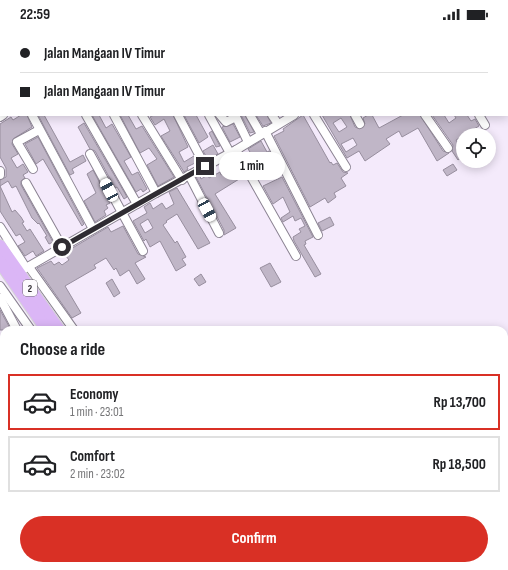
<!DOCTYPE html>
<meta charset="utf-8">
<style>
:root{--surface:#fff;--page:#f2f2f2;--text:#202124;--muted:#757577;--line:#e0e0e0;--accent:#d93025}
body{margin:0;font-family:"Sofia Sans Condensed",sans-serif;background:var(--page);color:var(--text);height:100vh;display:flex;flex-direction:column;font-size:15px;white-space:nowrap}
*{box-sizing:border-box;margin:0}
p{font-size:13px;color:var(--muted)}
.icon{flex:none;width:22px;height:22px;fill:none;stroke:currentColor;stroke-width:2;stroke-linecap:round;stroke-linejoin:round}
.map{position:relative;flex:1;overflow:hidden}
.drawer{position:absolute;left:0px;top:298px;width:508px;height:244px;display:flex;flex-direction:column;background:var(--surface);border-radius:12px 12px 0 0;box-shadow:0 2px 10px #0003}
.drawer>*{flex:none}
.top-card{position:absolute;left:0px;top:0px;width:508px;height:88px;box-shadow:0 2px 10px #0003;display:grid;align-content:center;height:88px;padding:0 20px;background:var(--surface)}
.controls{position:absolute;left:456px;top:100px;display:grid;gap:8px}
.controls a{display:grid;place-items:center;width:40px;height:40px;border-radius:50%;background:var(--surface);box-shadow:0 2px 10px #0003;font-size:20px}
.end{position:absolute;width:18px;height:18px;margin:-9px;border:5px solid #2f2c32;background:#fff;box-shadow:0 0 0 2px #fff}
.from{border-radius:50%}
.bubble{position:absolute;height:28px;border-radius:14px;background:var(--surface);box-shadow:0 2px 10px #0003;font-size:13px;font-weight:700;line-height:28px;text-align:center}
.car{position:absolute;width:12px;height:24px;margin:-12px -6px;border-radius:5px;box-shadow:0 0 3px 1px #0007;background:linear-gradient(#fff 24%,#345 0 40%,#fff 0 76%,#345 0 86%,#fff 0)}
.top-card b{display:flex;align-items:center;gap:14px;height:38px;font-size:15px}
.top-card b+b{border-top:1px solid var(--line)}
.top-card i{width:10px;height:10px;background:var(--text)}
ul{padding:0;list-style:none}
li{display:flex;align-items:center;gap:12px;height:56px;margin:0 8px 6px;padding:0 12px;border:2px solid var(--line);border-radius:0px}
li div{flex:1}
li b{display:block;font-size:15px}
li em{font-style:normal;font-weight:700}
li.active{border-color:var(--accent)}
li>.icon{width:36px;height:36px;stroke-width:1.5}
h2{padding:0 20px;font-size:18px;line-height:48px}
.cta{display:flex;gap:8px;margin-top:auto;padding:8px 20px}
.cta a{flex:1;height:46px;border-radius:24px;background:var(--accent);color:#fff;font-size:16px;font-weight:700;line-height:46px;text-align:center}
.status{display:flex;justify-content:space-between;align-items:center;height:28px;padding:0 20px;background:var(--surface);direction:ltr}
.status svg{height:11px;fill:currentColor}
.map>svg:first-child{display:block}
.building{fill:#c0b6c7;stroke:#978e9e;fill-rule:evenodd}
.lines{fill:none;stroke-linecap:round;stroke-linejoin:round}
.minor-casing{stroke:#8b8392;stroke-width:10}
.highway-casing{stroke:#d5d5d6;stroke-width:14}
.minor{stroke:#fff;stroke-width:8}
.highway{stroke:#dbb6f6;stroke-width:12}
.route{stroke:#2f2c32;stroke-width:5}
.labels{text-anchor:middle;stroke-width:3;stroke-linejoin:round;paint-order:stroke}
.shield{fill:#fdfbfe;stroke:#6d6a6f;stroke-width:1}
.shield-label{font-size:10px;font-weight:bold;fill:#2f2c32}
</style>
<div class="status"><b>22:59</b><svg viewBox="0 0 49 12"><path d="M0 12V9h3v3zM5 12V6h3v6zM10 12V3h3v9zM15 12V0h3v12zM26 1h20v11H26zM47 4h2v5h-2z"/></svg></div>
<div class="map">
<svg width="508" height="542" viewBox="0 0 508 542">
<rect width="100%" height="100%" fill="#f4eafb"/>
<g class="building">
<path d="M 21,87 L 27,87 L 32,99 L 13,111 L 12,116 L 18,126 L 11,130 L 17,140 L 23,136 L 28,144 L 23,147 L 25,150 L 21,153 L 21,157 L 53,214 L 49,216 L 45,209 L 47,208 L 39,195 L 38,196 L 32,190 L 16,158 L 12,160 L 8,153 L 0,158 L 12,184 L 15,182 L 21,189 L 24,194 L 22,195 L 27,203 L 30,201 L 44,223 L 36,228 L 33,223 L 25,228 L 18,218 L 25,214 L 20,206 L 16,208 L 0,183 L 0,152 L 6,149 L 6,140 L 0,129 L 0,96 L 11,89 L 13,92 Z"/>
<path d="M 38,87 L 44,87 L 70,134 L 83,127 L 86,133 L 72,141 L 74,145 L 70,147 Z"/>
<path d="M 92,87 L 99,87 L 106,100 L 112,96 L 131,129 L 124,133 L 132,147 L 138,144 L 147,161 L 143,164 L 141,161 L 136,164 Z"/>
<path d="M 120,87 L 128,87 L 136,101 L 142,98 L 174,149 L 158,158 L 147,137 L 157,131 L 149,120 L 140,125 Z"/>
<path d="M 154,87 L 173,87 L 188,119 L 179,124 L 184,134 L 194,128 L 197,134 L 187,139 L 188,141 L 184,144 L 161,108 L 170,103 L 164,91 L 155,97 L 150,89 Z"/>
<path d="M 184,87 L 196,87 L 208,109 L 199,115 Z"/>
<path d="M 241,87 L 245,87 L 254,104 L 250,105 Z"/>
<path d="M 256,87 L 267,87 L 271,95 L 263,98 Z"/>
<path d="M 303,87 L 330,135 L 331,134 L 333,137 L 337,135 L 343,144 L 348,145 L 341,150 L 346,158 L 334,165 L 336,169 L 328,175 L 325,170 L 310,179 L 274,108 L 284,103 L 283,101 Z"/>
<path d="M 322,87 L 350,87 L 355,99 L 360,101 L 365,96 L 363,90 L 368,87 L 372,87 L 379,100 L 403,87 L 420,87 L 443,123 L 449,125 L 437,133 L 418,100 L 402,109 L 399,103 L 386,111 L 390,116 L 365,133 L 359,123 L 347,130 ZM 341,90 L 347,99 L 339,104 L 333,95 ZM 353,110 L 357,117 L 346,124 L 341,116 Z"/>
<path d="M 432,87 L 444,87 L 449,95 L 456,90 L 454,87 L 467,87 L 471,93 L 475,91 L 479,98 L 456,112 L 461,120 L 463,118 L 463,128 L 458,132 L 452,123 L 453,117 Z"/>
<path d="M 84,95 L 127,169 L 124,171 L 117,159 L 115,160 L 95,123 L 90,121 L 78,99 Z"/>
<path d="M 233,96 L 240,109 L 230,114 L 222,99 Z"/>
<path d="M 212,103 L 220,118 L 216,119 L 209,105 Z"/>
<path d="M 38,109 L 84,196 L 82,198 L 43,131 L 36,136 L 25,116 Z"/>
<path d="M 261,113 L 267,124 L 269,123 L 277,139 L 270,146 L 268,143 L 258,149 L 245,127 L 250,124 L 248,121 Z"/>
<path d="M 213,117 L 218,126 L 208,131 L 203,123 Z"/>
<path d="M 237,135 L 244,148 L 215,166 L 236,200 L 224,207 L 224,202 L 196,149 L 200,148 L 201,151 L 208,147 L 209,150 L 220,144 L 221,147 L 233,141 L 232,138 Z"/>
<path d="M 453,136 L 457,142 L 447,148 L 443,142 Z"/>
<path d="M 93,142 L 110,175 L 106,177 L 108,180 L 104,183 L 106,187 L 95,194 L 84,173 L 96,165 L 87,146 Z"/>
<path d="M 282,149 L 313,209 L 305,213 L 306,216 L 304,217 L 321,246 L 315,249 L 294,213 L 293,209 L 301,204 L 299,201 L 305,198 L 301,190 L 295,193 L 293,188 L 283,194 L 281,190 L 290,184 L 283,169 L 273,176 L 263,158 Z"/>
<path d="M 177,160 L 210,215 L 198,221 L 177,186 L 166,193 L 167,194 L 163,197 L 175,215 L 177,213 L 186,229 L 182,231 L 186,237 L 176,243 L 160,213 L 150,219 L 146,211 L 144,213 L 133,193 L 147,185 L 144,179 L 150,175 L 153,181 L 162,175 L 166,181 L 174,176 L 169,164 ZM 148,191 L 153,200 L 145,205 L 140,196 Z"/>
<path d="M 330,189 L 334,197 L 322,203 L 318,195 Z"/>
<path d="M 123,198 L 138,226 L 146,229 L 135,235 L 145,251 L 137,256 L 129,242 L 120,248 L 116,240 L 114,242 L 106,230 L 94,237 L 96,240 L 65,258 L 81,285 L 72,290 L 37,240 L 51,233 L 54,237 L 59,234 L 62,237 L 69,232 L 66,228 L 71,225 L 69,222 L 108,199 L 111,204 Z"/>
<path d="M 270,235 L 281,254 L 271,259 L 260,240 Z"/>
<path d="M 201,246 L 206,254 L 199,258 L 194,251 Z"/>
<path d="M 112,251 L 120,265 L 114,269 L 106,255 Z"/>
<path d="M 0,282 L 11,302 L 0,302 Z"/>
</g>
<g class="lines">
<g class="minor-casing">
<g id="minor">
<path d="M 60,0 L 61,1"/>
<path d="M 116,0 L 116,1"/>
<path d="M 250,0 L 251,1"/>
<path d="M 315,0 L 316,1"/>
<path d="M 28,1 L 30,0"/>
<path d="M 446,1 L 447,0"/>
<path d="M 0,15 L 1,14"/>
<path d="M 0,65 L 1,65"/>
<path d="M 32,87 L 93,201"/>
<path d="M 86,87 L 137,176"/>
<path d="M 114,87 L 156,165"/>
<path d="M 142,87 L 182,152"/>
<path d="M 178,87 L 205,138"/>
<path d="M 209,87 L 230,125"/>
<path d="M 220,87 L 226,94 L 236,89 L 248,114"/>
<path d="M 250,87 L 261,106"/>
<path d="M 272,87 L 278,96"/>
<path d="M 314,87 L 346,139"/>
<path d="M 355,87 L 360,96"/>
<path d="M 425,87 L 448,120"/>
<path d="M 479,87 L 485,97"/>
<path d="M 0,89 L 3,87"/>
<path d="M 265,103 L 318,207"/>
<path d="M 236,122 L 296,228"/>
<path d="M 90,126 L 143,223"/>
<path d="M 33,141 L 17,114 L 39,102"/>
<path d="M 0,143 L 0,147"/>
<path d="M 189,147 L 219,205"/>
<path d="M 26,155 L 62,219"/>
<path d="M 0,199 L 26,240 L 156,165 L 236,122 L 294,87"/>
<path d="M 29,239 L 74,302"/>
<path d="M 0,258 L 31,302"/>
<path d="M 0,270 L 17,302"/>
<path d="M 0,331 L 4,338"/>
<path d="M 0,429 L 4,436"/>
<path d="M 0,447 L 4,445"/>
<path d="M 133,538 L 136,542"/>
<path d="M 189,538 L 191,542"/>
<path d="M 246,538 L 249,542"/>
<path d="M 481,538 L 484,542"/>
</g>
</g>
<g class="highway-casing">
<g id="highway">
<path d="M 0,218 L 59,302"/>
<path d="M 0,234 L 47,302"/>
<path d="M 210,538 L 212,542"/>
<path d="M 223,538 L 226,542"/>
</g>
</g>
<use href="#minor" class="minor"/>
<use href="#highway" class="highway"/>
</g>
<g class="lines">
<path class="route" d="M 62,219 L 205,138"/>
</g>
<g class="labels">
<rect class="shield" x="23" y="252" width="14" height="16" rx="3"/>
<g class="shield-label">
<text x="30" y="264">2</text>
</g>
</g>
</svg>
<div class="controls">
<a><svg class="icon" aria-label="locate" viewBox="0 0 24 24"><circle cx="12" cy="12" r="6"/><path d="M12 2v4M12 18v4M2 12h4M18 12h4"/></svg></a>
</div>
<i class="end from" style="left:62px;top:219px"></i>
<i class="end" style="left:205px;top:138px"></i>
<div class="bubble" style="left:219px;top:124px;width:66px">1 min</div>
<i class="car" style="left:109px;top:162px;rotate:332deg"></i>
<i class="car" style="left:207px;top:182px;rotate:152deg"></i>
<div class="top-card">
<b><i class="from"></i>Jalan Mangaan IV Timur</b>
<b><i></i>Jalan Mangaan IV Timur</b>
</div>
<section class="drawer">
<h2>Choose a ride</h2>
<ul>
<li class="active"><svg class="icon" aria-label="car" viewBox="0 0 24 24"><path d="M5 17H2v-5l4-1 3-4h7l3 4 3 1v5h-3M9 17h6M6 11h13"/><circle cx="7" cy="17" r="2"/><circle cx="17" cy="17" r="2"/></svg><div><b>Economy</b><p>1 min · 23:01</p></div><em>Rp 13,700</em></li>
<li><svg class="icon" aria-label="car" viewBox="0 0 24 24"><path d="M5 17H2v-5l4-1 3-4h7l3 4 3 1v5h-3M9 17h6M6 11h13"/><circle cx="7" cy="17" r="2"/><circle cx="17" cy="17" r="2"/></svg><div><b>Comfort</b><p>2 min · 23:02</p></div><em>Rp 18,500</em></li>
</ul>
<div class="cta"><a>Confirm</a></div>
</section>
</div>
